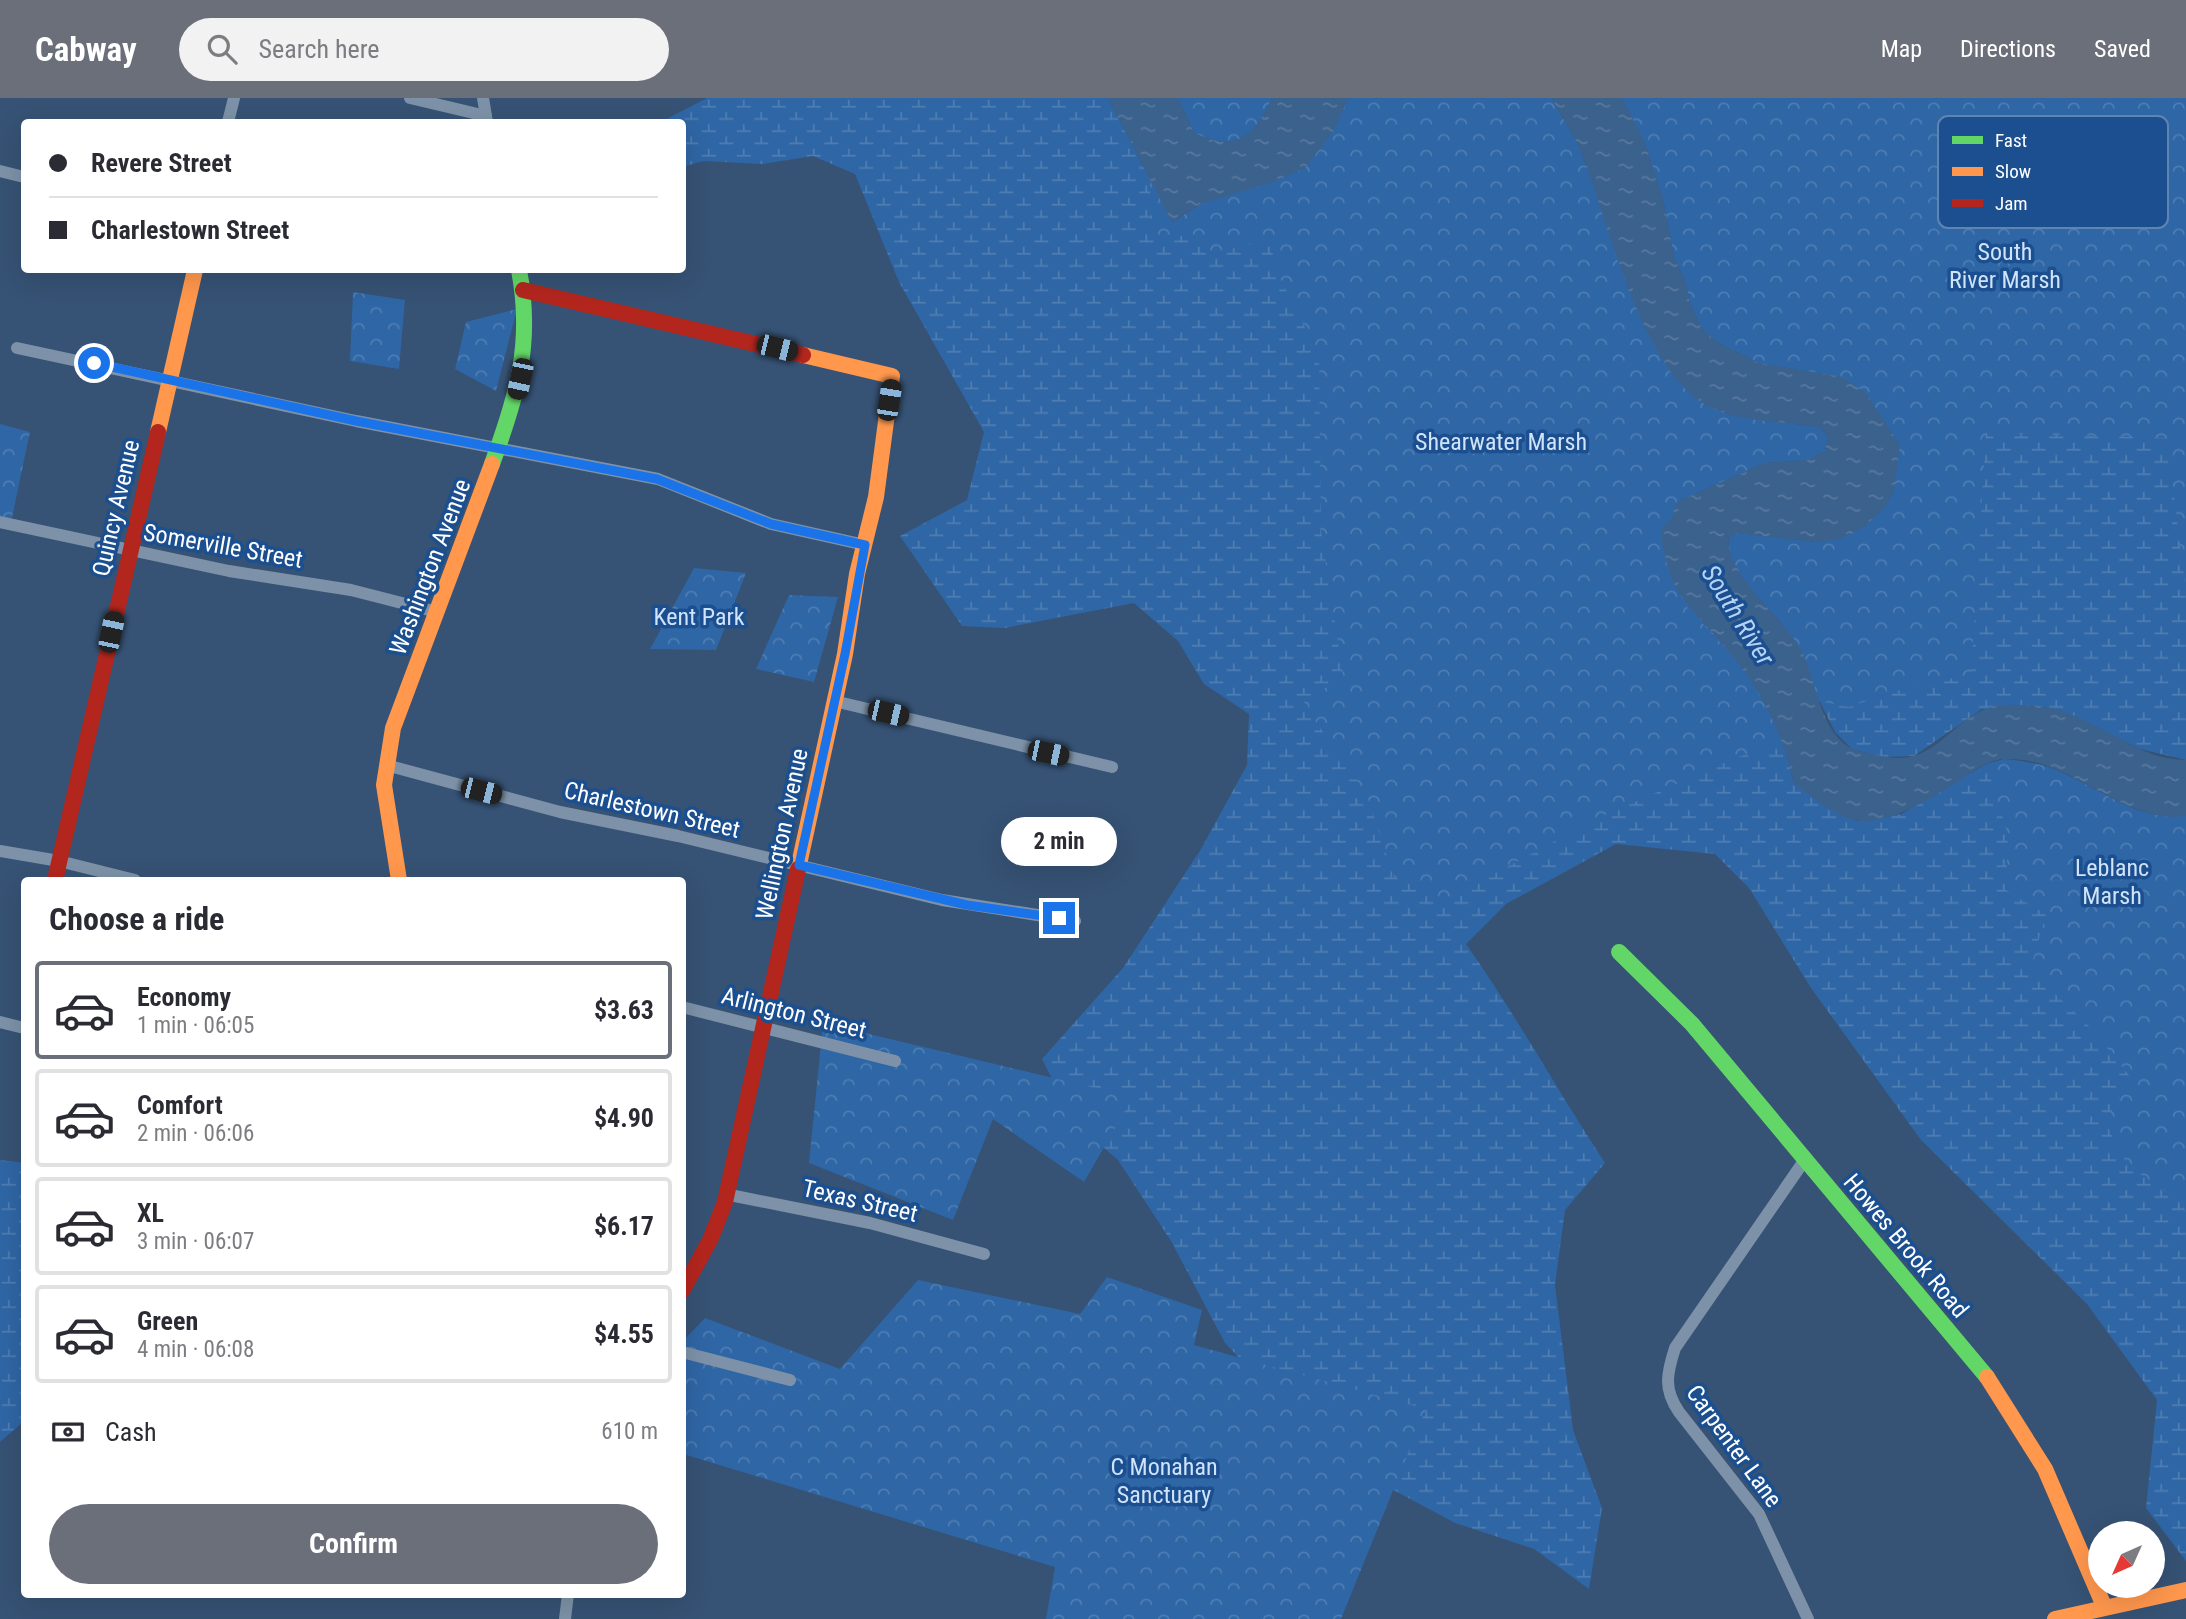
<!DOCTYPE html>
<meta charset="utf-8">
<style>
:root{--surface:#fff;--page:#f2f2f3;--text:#2b2b33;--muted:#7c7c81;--line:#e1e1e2;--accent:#6b6f79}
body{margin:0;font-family:"Roboto Condensed",sans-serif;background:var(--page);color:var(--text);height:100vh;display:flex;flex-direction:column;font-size:26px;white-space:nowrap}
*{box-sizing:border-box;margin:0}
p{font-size:23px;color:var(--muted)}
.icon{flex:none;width:38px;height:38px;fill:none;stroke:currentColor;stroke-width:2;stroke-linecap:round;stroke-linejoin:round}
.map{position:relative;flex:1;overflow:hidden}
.panel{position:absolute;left:21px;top:779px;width:665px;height:721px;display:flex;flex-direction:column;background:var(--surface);border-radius:7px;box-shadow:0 7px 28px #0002}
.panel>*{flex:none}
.top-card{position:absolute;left:21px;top:21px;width:665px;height:154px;border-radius:7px;box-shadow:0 7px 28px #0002;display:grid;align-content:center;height:154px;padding:0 28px;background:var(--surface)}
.needle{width:46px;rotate:225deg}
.buttons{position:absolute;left:2088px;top:1423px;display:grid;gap:14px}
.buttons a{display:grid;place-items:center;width:77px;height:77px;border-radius:50%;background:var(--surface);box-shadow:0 7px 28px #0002;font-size:35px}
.end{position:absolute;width:32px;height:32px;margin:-16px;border:9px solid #1a73e8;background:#fff;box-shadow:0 0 0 4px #fff}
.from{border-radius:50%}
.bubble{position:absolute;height:49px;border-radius:24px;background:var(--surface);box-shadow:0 7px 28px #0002;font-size:23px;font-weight:700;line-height:49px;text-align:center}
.car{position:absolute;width:21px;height:42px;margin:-21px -10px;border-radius:9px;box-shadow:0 0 5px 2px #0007;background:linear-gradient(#222 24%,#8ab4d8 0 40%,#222 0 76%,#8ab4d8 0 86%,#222 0)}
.top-card b{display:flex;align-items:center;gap:24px;height:66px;font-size:26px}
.top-card b+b{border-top:2px solid var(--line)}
.top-card i{width:18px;height:18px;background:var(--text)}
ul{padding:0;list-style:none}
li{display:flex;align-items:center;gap:21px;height:98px;margin:0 14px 10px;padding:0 14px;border:4px solid var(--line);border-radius:7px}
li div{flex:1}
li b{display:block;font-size:26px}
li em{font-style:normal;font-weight:700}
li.current{border-color:var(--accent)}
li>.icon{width:63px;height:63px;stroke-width:1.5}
h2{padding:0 28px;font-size:32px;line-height:84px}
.pay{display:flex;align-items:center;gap:18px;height:77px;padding:0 28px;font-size:26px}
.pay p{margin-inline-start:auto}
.button{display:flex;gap:14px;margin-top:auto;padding:14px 28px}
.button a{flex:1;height:80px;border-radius:42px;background:var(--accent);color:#fff;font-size:28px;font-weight:700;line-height:80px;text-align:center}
header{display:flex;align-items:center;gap:42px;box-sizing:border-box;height:98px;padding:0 35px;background:var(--accent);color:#fff}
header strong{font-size:33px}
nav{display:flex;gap:38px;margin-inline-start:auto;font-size:24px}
.search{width:490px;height:63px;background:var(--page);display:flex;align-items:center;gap:18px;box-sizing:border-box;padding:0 24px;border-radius:38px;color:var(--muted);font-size:26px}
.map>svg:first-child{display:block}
.wetland{fill:url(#wetland-marsh)}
.park{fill:url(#park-crowns)}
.water{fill:url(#water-ripples)}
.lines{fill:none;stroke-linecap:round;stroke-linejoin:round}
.street{stroke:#7d92a8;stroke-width:12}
.fast{stroke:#63d668;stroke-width:16}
.slow{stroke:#ff974d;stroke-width:16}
.jam{stroke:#b3261e;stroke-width:16}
.route{stroke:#1a73e8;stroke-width:9}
.labels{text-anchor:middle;stroke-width:7;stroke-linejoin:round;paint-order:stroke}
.park-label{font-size:24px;fill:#cfe3fa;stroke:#1b4f8f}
.street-label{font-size:24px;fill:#fff;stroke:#1b4f8f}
.water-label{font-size:26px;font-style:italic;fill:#b5d3f5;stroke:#1b4f8f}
.key{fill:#1b4f8f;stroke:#5f84b1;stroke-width:2}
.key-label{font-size:19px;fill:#fff}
</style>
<header>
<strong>Cabway</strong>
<div class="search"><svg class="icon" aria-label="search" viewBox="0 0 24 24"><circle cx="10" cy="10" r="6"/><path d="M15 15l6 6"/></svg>Search here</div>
<nav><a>Map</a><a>Directions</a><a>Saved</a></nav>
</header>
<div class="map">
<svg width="2186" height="1521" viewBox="0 0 2186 1521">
<defs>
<pattern id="wetland-marsh" width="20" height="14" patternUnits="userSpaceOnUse" patternTransform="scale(1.75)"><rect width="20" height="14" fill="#2f66a5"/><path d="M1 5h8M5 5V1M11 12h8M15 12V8" fill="none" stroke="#4e7db2"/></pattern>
<pattern id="park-crowns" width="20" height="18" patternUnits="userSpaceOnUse" patternTransform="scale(1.75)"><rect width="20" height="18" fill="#2f66a5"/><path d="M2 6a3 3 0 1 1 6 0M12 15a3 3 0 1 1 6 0" fill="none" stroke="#4e7db2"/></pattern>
<pattern id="water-ripples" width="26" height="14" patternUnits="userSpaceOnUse" patternTransform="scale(1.75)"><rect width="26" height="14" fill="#3b618d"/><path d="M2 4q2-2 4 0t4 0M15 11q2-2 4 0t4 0" fill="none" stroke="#58799e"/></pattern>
</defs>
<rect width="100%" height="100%" fill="#365274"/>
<g class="wetland">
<path d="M 707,0 L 1108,0 L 1172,124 L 1334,32 L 1348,0 L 1552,0 L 1702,305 L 1732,316 L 1779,324 L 1677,404 L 1783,640 L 1794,686 L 1856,723 L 1901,716 L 1986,666 L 2005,661 C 2052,680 2137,724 2186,718 L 2186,1463 L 2146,1410 L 2157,1302 L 2087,1206 L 1921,1042 L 1811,890 L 1749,790 L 1715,756 L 1616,746 L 1506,806 L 1466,846 C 1516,917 1557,992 1605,1065 L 1565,1112 L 1555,1187 L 1573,1332 L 1602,1410 L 1589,1491 L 1534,1451 L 1455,1425 L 1371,1380 L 1275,1297 L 1225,1245 L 1171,1143 L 1118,1062 L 1074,1024 L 1042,961 L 1123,870 L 1201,751 L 1247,667 L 1249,616 L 1204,586 L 1178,543 L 1134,505 L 1005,530 L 962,528 L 900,438 L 967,402 L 984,334 L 899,184 L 855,76 L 813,58 L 763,66 L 703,63 L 683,69 L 682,24 L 661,24 Z"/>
<path d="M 1622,0 L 2186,0 L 2186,662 L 2140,651 L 2059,612 L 1982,611 L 1914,658 L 1882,659 L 1852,651 L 1835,634 L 1736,435 L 1815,444 L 1842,279 L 1759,265 Z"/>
<path d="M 0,1062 L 24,1065 L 24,1323 L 0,1344 Z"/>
</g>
<g class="park">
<path d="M 1178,0 L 1272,0 C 1254,39 1236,55 1194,35 Z"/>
<path d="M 1348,0 L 1552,0 C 1561,19 1575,37 1582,56 C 1607,123 1640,265 1702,304 C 1735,326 1784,322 1821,330 L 1828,340 L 1825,353 L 1809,362 L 1765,365 L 1677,404 L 1671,421 L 1661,432 L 1669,472 L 1684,506 L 1732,557 L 1765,606 L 1783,640 L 1602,718 L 1445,802 L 1394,779 L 1367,698 L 1303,605 L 1343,578 L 1321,433 L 1319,258 L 1276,172 L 1270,142 L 1209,156 L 1187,137 L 1151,142 L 1150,80 L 1173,124 L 1200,106 L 1273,84 L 1305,70 L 1334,32 Z"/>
<path d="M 1622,0 L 2186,0 L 2186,495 L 2167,340 L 1986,335 L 1971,577 L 1915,587 L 1849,609 L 1818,603 C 1813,588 1810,570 1804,556 C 1788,523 1721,475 1729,440 L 1736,435 L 1815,444 L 1842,279 L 1759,265 L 1718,245 L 1702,231 L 1690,206 L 1686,186 L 1674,159 L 1663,101 L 1645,46 Z"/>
<path d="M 353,194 L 405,202 L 399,271 L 350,263 Z"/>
<path d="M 517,211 L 496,293 L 455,271 L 466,224 Z"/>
<path d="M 0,326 L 30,334 L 10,429 L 0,427 Z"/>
<path d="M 694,470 L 746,475 L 716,552 L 650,551 Z"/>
<path d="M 789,497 L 838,499 L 814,584 L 756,571 Z"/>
<path d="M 2005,661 C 2025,663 2044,666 2063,675 C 2104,693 2140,724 2186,718 L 2186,1136 L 2183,1105 L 2128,1068 L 2105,1024 L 2132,981 L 2092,931 L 2030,872 L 2046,816 L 2006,793 L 2008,737 L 1986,666 Z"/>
<path d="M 823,925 L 1133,999 L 1084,1084 L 993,1021 L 953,1122 L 809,1065 Z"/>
<path d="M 1107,1179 L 1202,1212 L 1194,1247 L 1426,1311 L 1341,1521 L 1046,1521 L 1055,1469 L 683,1356 L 682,1244 L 705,1220 L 840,1271 L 918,1182 L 1080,1216 Z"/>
</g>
<g class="water">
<path d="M 1108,0 L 1178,0 L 1194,35 C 1236,55 1254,39 1272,0 L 1348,0 L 1334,32 L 1305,70 L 1273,84 L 1200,106 L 1172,124 Z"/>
<path d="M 1552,0 L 1622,0 L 1645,46 L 1663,101 L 1674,159 L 1686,186 L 1690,206 L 1702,231 L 1718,245 L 1759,265 L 1842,279 L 1866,295 L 1900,347 L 1894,393 L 1886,408 L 1864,429 L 1841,441 L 1815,444 L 1736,435 L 1729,440 C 1722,469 1782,522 1799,548 C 1816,575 1819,640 1856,652 C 1873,657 1897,663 1914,658 C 1946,649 1966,608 2005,607 C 2021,606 2043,607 2058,612 C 2101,624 2138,662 2186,662 L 2186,718 C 2120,726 2072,658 2005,661 C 1987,662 1972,674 1957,684 C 1932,700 1885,729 1854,722 C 1833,717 1812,698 1794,686 C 1784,638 1762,594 1731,556 C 1693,509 1667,499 1661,432 L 1671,421 L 1677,404 L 1765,365 L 1809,362 L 1825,353 L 1828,340 L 1821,330 C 1783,322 1735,326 1701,304 C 1640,264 1608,124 1582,56 C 1575,37 1561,19 1552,0 Z"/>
</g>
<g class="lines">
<g class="street">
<path d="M 410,0 L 486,18"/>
<path d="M 483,0 L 487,24"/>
<path d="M 228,24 L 234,0"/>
<path d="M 0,73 L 24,79"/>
<path d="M 17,250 L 356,323 L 658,381 L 771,426 L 865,447"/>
<path d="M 0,424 L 229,473 L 351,492 L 437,514"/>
<path d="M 834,603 L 1112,669"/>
<path d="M 386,667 L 560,714 L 678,738 L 942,802 L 1075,823"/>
<path d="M 0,753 L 59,763 L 135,782"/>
<path d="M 682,909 L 895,963"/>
<path d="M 0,924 L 24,930"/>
<path d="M 1804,1063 L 1675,1250 C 1667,1275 1663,1291 1679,1314 L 1759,1416 L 1808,1521"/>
<path d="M 725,1096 L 870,1125 L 984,1156"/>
<path d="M 682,1254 L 790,1282"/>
<path d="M 565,1521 L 568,1496"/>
</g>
<g class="fast">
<path d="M 492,366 C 517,298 533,245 519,172"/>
<path d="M 1619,854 L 1692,926 L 1987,1279"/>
</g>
<g class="slow">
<path d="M 158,334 L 195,172"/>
<path d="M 798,771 L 845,556 L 857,476 L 876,399 L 892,278 L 803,257"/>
<path d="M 399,782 L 384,687 L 393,630 L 492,366"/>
<path d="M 1987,1279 L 2045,1371 L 2104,1508"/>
<path d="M 2055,1521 L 2186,1492"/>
</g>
<g class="jam">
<path d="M 523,192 L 803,257"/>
<path d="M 55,782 L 158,334"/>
<path d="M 682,1193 L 710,1142 L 725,1104 L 798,771"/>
</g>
</g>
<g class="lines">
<path class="route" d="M 94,265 L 356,323 L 657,381 L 771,426 L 865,447 L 845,556 L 799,767 L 967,807 L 1059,820"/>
</g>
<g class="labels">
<g class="park-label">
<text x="2005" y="162">South<tspan x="2005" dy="28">River Marsh</tspan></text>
<text x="1501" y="352">Shearwater Marsh</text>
<text x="699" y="527">Kent Park</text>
<text x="2112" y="778">Leblanc<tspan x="2112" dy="28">Marsh</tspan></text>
<text x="1164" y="1377">C Monahan<tspan x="1164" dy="28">Sanctuary</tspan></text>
</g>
<g class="street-label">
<text transform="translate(116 410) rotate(-77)" y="8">Quincy Avenue</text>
<text transform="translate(223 448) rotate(10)" y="8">Somerville Street</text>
<text transform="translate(430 469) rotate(-69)" y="8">Washington Avenue</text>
<text transform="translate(652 712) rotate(13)" y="8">Charlestown Street</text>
<text transform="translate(782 736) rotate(-78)" y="8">Wellington Avenue</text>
<text transform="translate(794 915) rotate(14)" y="8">Arlington Street</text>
<text transform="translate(860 1103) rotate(13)" y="8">Texas Street</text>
<text transform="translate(1906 1148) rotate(50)" y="8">Howes Brook Road</text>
<text transform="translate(1734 1348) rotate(54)" y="8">Carpenter Lane</text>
</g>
<g class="water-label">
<text transform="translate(1738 517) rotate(58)" y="9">South River</text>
</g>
</g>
<rect x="1938" y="18" width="230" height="112" rx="10" class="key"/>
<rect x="1952" y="38" width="31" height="8" fill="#63d668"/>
<rect x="1952" y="69" width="31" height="9" fill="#ff974d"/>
<rect x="1952" y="101" width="31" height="8" fill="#b3261e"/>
<g class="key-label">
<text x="1995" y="49">Fast</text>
<text x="1995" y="80">Slow</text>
<text x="1995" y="112">Jam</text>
</g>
</svg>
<div class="buttons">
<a><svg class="needle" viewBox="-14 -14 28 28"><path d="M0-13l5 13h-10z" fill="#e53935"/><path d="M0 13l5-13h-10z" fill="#7c7c81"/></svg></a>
</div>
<i class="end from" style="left:94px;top:265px"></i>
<i class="end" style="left:1059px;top:820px"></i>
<div class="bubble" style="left:1001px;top:719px;width:116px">2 min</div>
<i class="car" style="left:777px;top:250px;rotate:104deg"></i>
<i class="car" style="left:520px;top:281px;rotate:192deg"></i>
<i class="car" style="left:889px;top:302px;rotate:9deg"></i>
<i class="car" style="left:111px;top:534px;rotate:12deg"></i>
<i class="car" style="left:888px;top:615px;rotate:103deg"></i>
<i class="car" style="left:1048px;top:655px;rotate:102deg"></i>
<i class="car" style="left:481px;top:693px;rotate:104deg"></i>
<div class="top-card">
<b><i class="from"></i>Revere Street</b>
<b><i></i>Charlestown Street</b>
</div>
<section class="panel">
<h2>Choose a ride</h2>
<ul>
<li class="current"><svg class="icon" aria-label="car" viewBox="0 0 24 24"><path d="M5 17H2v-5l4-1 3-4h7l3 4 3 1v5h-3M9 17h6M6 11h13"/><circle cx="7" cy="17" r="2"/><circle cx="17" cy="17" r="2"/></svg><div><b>Economy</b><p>1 min · 06:05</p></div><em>$3.63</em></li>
<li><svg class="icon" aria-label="car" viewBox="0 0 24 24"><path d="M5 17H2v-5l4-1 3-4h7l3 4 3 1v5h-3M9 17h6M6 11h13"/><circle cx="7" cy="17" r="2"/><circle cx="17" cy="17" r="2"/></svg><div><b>Comfort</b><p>2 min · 06:06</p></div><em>$4.90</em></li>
<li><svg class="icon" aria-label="car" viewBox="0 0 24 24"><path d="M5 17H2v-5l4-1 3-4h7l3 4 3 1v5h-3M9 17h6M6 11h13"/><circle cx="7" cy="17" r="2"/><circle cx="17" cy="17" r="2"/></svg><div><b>XL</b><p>3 min · 06:07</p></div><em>$6.17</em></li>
<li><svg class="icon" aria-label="car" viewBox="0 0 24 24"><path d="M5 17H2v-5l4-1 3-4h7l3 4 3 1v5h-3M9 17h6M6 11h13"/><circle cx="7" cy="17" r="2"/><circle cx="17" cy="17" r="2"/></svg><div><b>Green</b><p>4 min · 06:08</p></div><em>$4.55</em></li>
</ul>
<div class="pay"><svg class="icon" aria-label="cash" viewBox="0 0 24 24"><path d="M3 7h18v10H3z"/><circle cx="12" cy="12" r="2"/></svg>Cash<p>610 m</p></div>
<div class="button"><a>Confirm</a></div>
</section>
</div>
